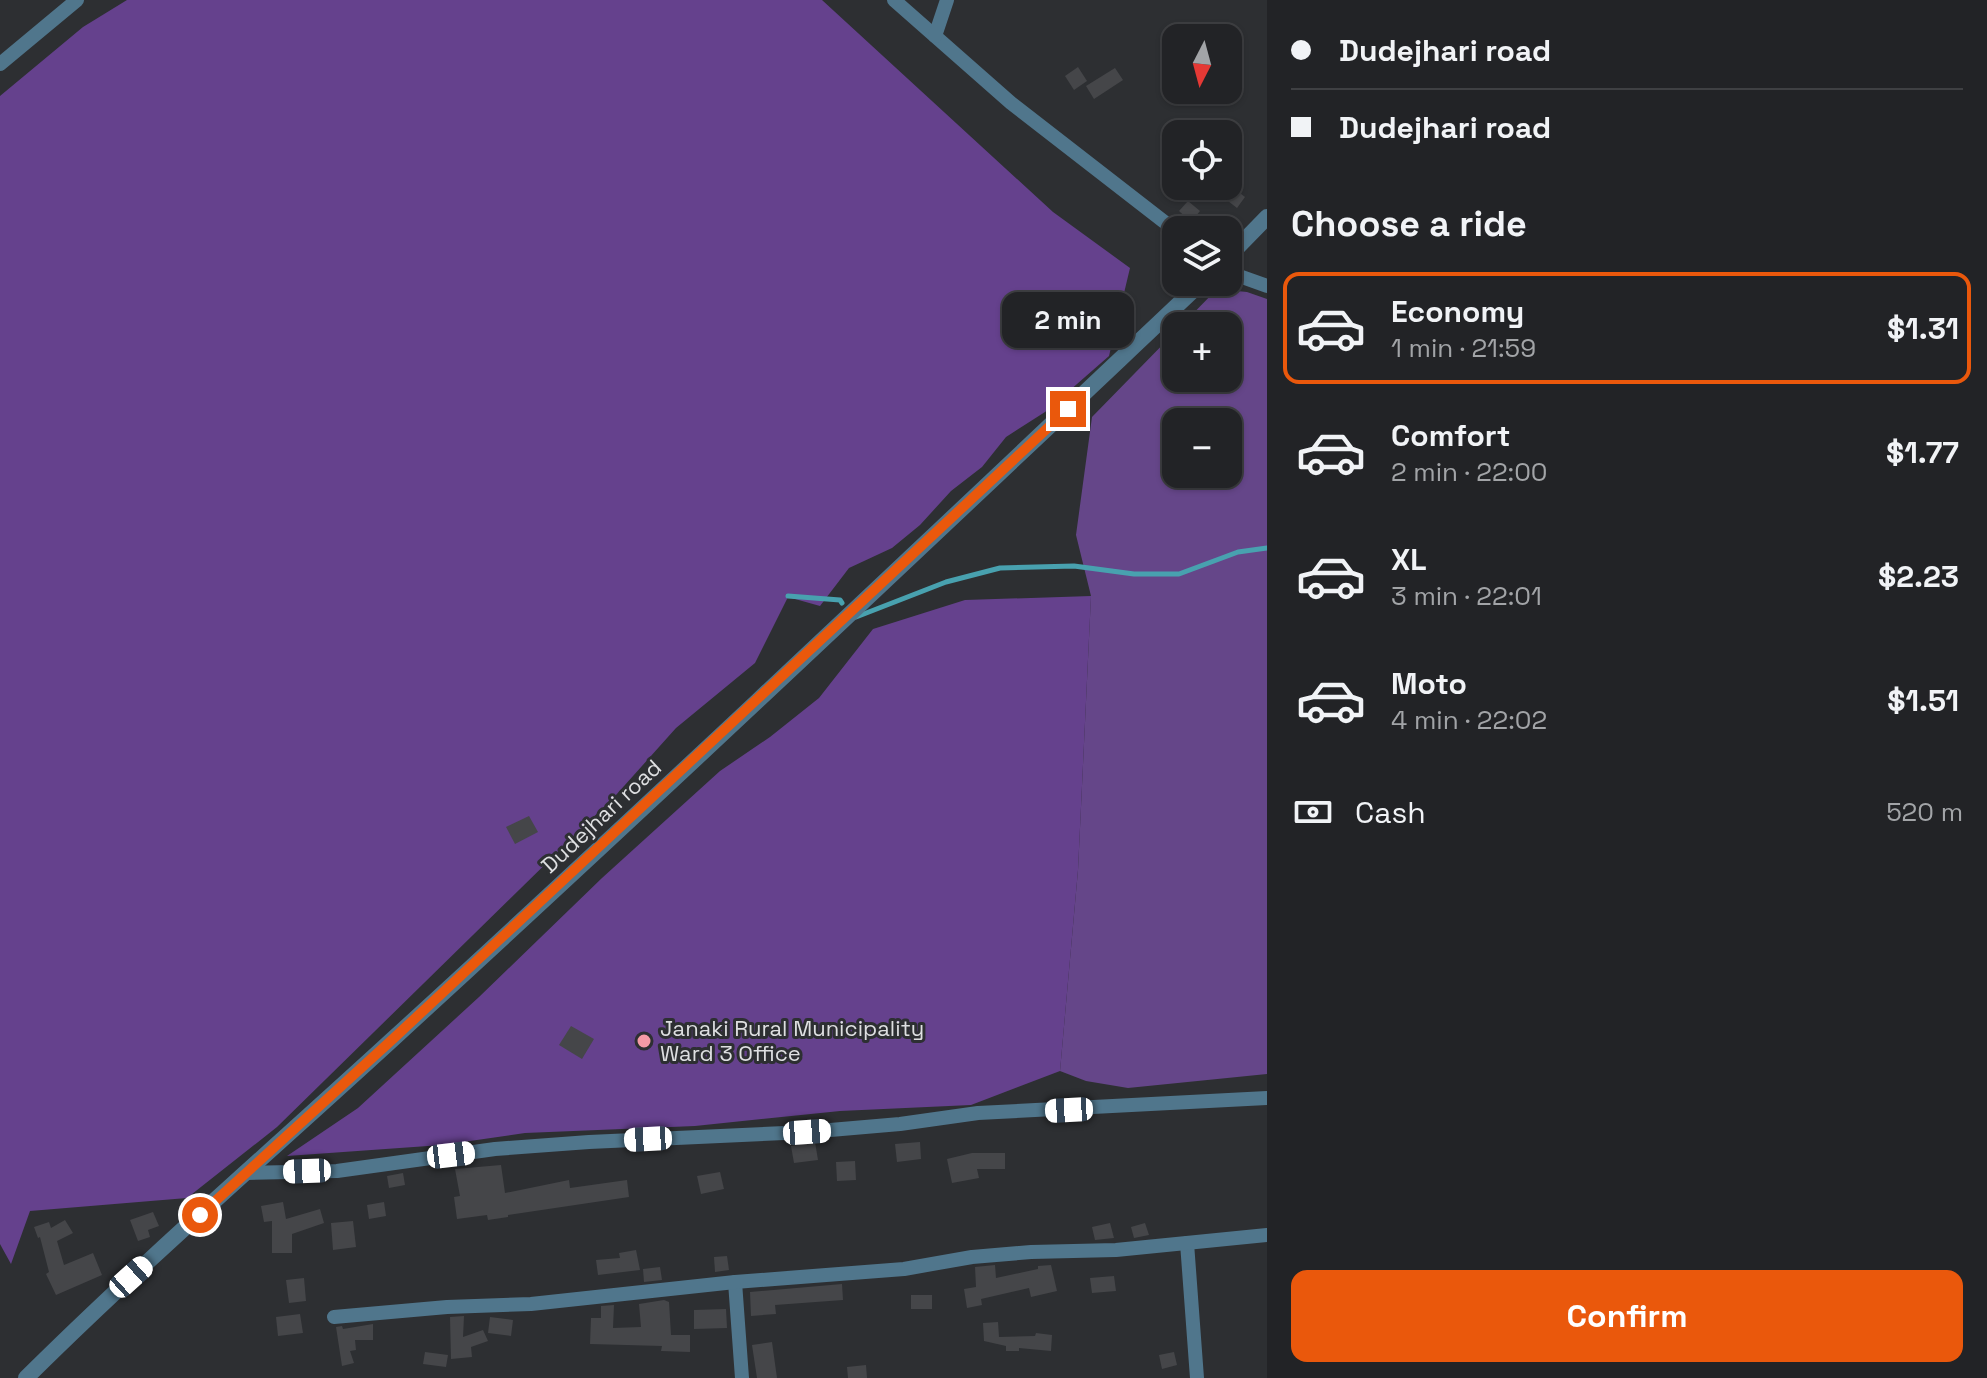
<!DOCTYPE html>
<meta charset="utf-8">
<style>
:root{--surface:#222326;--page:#2a2b2e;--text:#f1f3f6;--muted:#a2a4a7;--line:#3f4043;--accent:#ea580c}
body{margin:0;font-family:"Space Grotesk",sans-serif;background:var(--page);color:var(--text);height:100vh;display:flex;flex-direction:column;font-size:30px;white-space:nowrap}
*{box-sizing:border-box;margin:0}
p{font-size:26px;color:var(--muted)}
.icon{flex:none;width:44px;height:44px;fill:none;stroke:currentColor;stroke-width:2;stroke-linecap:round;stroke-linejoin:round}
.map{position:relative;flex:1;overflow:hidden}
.side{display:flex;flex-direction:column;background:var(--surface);width:720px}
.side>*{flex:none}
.banner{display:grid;align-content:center;height:176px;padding:0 24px;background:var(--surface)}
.needle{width:52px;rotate:186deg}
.buttons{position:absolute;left:1162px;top:24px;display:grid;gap:16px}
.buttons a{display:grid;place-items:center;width:80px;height:80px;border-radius:16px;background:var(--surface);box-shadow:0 2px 6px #0004,0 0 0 2px var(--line);font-size:40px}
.end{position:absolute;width:36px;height:36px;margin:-18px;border:10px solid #ea580c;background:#fff;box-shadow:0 0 0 4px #fff}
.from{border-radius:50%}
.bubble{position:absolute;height:56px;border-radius:16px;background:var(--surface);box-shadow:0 2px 6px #0004,0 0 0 2px var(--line);font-size:26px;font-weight:700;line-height:56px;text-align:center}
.car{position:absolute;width:24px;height:48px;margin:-24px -12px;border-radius:10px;box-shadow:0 0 6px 2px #0007;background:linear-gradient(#fff 24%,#345 0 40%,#fff 0 76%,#345 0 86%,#fff 0)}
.banner b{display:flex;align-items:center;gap:28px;height:76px;font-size:30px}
.banner b+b{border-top:2px solid var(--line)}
.banner i{width:20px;height:20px;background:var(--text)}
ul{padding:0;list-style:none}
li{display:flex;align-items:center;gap:24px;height:112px;margin:0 16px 12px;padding:0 8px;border:4px solid transparent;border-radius:16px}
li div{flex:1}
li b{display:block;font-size:30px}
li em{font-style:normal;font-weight:700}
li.on{border-color:var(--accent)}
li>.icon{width:72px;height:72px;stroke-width:1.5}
h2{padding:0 24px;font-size:36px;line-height:96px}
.pay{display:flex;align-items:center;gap:20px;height:88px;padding:0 24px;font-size:30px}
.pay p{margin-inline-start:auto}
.cta{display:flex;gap:16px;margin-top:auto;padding:16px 24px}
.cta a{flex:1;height:92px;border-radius:16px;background:var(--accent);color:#fff;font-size:32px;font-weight:700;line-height:92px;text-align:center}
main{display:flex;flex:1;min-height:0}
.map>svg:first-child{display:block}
.green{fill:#654689;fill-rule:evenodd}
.forest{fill:#65418d}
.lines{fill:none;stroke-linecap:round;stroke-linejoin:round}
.stream{stroke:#48a1af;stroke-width:5}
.building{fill:#454649}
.minor{stroke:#50768c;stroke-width:14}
.tertiary{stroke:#50768c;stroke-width:16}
.route{stroke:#ea580c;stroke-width:10}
.poi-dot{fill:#f49aa6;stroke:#2d2f32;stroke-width:3}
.labels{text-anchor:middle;stroke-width:6;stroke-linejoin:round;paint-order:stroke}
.street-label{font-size:22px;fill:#dedfe1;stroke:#2d2f32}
.poi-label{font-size:22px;fill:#dedfe1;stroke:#2d2f32;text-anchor:start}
</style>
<main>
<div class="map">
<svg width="1267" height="1378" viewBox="0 0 1267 1378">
<rect width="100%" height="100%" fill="#2d2f32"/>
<path class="green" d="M 1217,289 L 1247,292 L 1267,299 L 1267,1074 L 1128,1088 L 1086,1081 L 1060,1071 L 1078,870 L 1091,596 L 1076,535 L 1092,417 L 1176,331 L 1176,378 L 1228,378 L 1228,326 L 1181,326 ZM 1176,422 L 1228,422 L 1228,474 L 1176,474 Z"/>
<g class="forest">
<path d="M 127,0 L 822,0 L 1053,212 L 1130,268 L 1109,356 L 1045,412 L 1006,437 L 982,467 L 951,491 L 920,525 L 892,548 L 849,568 L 820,606 L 788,597 L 755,663 L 676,728 L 616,795 L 277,1127 L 187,1198 L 30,1211 L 11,1264 L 0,1244 L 0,96 L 83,27 Z"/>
<path d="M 1091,596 L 1078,870 L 1060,1071 L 971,1105 L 840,1111 L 695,1126 L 525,1133 L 442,1145 L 287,1156 L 358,1108 L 479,997 L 602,878 L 720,771 L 770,737 L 819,698 L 873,629 L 965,600 Z"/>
</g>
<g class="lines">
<g class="stream">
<path d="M 788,596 L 840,600 L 842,603"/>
<path d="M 856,617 L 946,582 L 1000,568 L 1074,566 L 1134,574 L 1179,574 L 1238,552 L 1267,548"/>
</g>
</g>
<g class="building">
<path d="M 1078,67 L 1087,81 L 1074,90 L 1065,76 Z"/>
<path d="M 1115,68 L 1123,80 L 1094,99 L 1086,86 Z"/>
<path d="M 1236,190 L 1245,197 L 1237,208 L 1228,201 Z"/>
<path d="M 1188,201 L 1200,211 L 1191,222 L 1179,211 Z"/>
<path d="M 529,816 L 538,832 L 515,844 L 506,827 Z"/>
<path d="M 571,1026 L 594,1039 L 582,1059 L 559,1045 Z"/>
<path d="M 815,1142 L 818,1160 L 794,1163 L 791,1146 Z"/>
<path d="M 920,1142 L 921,1159 L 897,1162 L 895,1144 Z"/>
<path d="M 972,1153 L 1005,1153 L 1005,1169 L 977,1169 L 979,1178 L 952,1183 L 947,1159 Z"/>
<path d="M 855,1161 L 856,1180 L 837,1181 L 836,1162 Z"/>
<path d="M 501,1165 L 505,1193 L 569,1180 L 570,1188 L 627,1180 L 629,1197 L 508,1215 L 508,1217 L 488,1220 L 487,1215 L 457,1219 L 454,1197 L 460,1196 L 455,1169 Z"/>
<path d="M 720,1172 L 724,1189 L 701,1194 L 697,1176 Z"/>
<path d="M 403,1173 L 405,1185 L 389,1188 L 387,1176 Z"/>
<path d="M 283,1202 L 286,1219 L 320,1209 L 324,1223 L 292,1234 L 292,1253 L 272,1253 L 272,1221 L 264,1222 L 261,1206 Z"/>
<path d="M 384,1202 L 386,1216 L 369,1219 L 367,1205 Z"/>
<path d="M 153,1212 L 159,1226 L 148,1230 L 150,1237 L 138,1241 L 130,1220 Z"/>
<path d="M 65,1220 L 73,1233 L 57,1241 L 64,1265 L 93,1253 L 102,1275 L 56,1295 L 46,1274 L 49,1272 L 40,1237 L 38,1238 L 34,1227 L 49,1222 L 51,1228 Z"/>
<path d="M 353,1221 L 356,1247 L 333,1250 L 331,1223 Z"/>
<path d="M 1110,1223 L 1114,1238 L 1095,1240 L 1092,1227 Z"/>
<path d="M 1145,1223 L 1149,1235 L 1134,1238 L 1131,1227 Z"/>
<path d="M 636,1250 L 640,1270 L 598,1275 L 596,1260 L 620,1258 L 619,1253 Z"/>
<path d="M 727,1256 L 729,1270 L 715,1272 L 714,1257 Z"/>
<path d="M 995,1265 L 996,1278 L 1038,1269 L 1038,1266 L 1051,1265 L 1057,1291 L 1031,1297 L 1029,1288 L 981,1299 L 982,1305 L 967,1308 L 964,1289 L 976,1287 L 975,1267 Z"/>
<path d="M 660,1267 L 662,1280 L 644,1282 L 643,1269 Z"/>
<path d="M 1114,1276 L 1116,1291 L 1092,1293 L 1090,1278 Z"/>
<path d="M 304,1278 L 306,1301 L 289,1303 L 286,1280 Z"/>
<path d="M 842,1284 L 843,1300 L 775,1305 L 776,1314 L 751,1316 L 750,1292 Z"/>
<rect x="911" y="1295" width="21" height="14"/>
<path d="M 664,1300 L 669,1302 L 671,1335 L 690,1335 L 690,1352 L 661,1351 L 662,1346 L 590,1344 L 591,1318 L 601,1318 L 601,1306 L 614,1305 L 613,1328 L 641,1327 L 639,1304 Z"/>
<path d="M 726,1309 L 727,1328 L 694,1329 L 694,1310 Z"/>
<path d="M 300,1314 L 303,1333 L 278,1336 L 276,1317 Z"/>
<path d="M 464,1316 L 463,1337 L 483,1330 L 488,1341 L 471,1347 L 472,1357 L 451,1359 L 450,1317 Z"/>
<path d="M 490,1317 L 513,1320 L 511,1336 L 488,1333 Z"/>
<path d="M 998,1322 L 999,1337 L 1035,1336 L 1036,1333 L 1052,1335 L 1051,1351 L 1019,1348 L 1019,1351 L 1006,1351 L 1006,1346 L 984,1341 L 983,1323 Z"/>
<path d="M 373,1324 L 373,1340 L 355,1340 L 356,1350 L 350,1351 L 354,1363 L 342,1366 L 336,1327 L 342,1326 L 343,1329 Z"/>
<path d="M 772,1342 L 777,1378 L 757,1378 L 752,1345 Z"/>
<path d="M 425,1352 L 448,1355 L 446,1367 L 423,1364 Z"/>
<path d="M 1174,1352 L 1177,1365 L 1162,1369 L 1159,1355 Z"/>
<path d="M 866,1365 L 867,1378 L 848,1378 L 847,1367 Z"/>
</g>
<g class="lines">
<g class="minor">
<path d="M 894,0 L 1011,103 L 1176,231"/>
<path d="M 935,36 L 947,0"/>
<path d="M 0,64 L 77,0"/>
<path d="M 1228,272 L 1267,286"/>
<path d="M 246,1173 L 337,1171 L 495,1149 L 589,1142 L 807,1132 L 900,1124 L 978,1113 L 1267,1098"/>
<path d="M 1187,1243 L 1197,1378"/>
<path d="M 735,1282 L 742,1378"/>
<path d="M 334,1317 L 447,1307 L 531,1304 L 735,1282 L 904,1269 L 972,1257 L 1031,1252 L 1116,1250 L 1267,1235"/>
</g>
<g class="tertiary">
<path d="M 1228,257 L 1267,217"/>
<path d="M 26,1378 C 145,1260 271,1151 394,1038 C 666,789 934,535 1202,282"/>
</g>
</g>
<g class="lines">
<path class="route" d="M 200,1215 L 394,1038 L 1068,409"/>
</g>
<circle class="poi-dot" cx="644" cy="1041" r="8"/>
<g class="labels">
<g class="street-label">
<text transform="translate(601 816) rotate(-43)" y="8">Dudejhari road</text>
</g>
<g class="poi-label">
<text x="660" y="1036">Janaki Rural Municipality<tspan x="660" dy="25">Ward 3 Office</tspan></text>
</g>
</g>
</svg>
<div class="buttons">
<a><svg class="needle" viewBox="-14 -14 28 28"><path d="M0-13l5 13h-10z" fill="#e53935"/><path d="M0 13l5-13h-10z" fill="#a2a4a7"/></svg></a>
<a><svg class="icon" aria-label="locate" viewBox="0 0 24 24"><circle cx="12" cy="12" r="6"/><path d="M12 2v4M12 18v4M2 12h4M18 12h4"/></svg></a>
<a><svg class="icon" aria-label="layers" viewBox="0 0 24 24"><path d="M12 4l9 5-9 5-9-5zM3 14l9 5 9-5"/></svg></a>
<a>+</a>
<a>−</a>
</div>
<i class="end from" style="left:200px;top:1215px"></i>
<i class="end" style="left:1068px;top:409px"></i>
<div class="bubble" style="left:1002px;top:292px;width:132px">2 min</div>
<i class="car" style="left:1069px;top:1110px;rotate:267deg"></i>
<i class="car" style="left:807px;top:1132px;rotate:86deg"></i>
<i class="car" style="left:648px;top:1139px;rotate:267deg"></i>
<i class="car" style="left:451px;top:1155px;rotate:83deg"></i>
<i class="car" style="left:307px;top:1171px;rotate:268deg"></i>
<i class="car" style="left:131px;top:1277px;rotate:48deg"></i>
</div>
<section class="side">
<div class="banner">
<b><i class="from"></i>Dudejhari road</b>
<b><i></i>Dudejhari road</b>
</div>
<h2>Choose a ride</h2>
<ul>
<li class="on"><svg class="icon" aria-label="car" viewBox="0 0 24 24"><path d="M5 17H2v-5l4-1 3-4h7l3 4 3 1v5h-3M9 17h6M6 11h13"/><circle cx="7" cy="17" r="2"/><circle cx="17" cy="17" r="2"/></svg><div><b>Economy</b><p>1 min · 21:59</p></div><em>$1.31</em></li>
<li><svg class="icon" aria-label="car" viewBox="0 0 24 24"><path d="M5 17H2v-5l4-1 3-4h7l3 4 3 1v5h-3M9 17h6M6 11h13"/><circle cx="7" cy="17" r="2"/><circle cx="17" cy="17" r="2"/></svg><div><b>Comfort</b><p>2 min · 22:00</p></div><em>$1.77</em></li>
<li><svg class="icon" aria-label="car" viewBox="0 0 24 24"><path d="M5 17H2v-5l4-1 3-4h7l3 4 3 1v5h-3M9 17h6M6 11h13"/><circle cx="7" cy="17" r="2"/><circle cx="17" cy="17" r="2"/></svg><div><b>XL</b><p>3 min · 22:01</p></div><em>$2.23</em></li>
<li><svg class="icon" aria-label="car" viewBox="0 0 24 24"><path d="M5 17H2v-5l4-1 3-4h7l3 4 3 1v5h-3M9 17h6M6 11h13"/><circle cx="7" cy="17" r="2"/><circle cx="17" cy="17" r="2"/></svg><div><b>Moto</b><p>4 min · 22:02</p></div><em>$1.51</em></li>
</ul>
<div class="pay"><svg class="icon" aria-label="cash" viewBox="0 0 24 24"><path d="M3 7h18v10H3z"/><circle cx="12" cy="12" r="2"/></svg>Cash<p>520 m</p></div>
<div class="cta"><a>Confirm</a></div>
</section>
</main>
